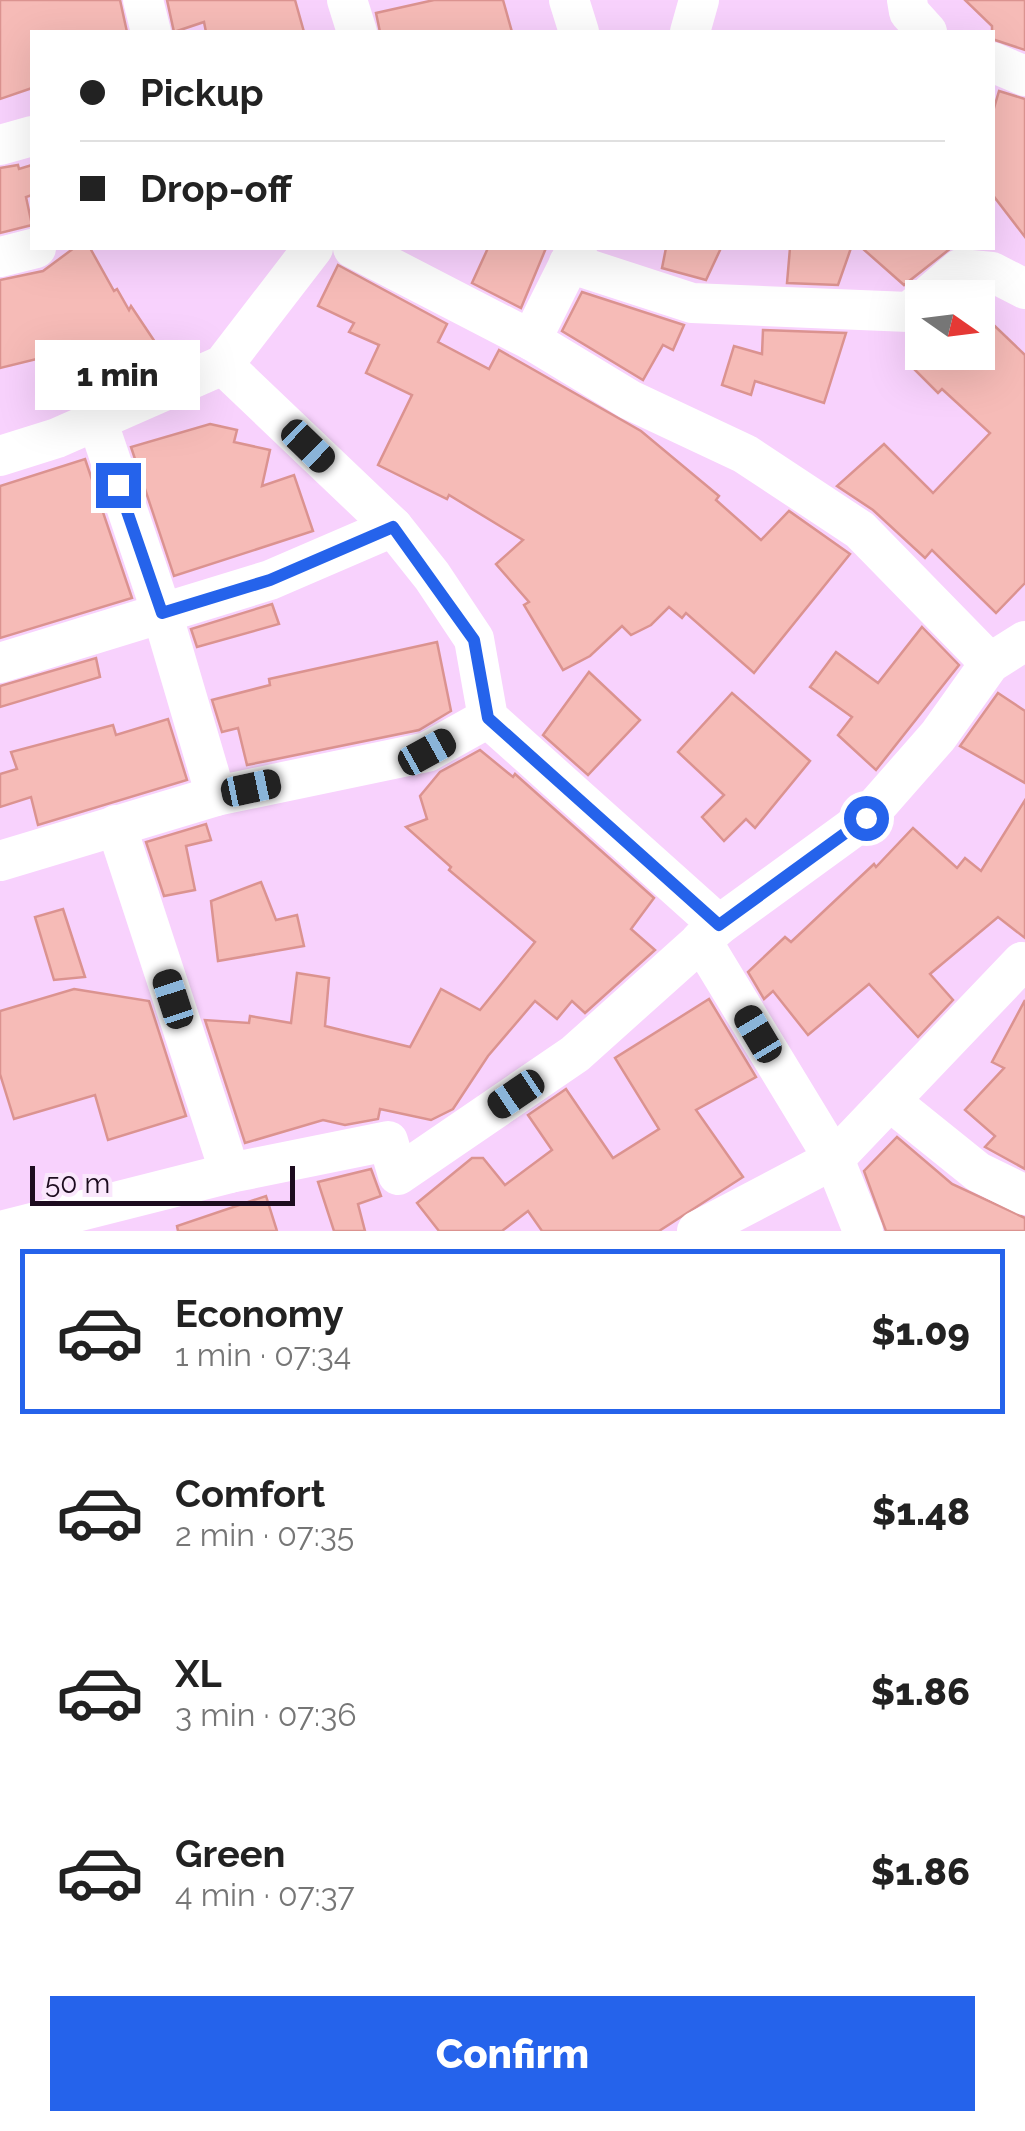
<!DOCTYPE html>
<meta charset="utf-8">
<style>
:root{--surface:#fff;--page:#f2f2f2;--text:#222;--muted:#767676;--line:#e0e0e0;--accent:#2563eb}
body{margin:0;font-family:Raleway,sans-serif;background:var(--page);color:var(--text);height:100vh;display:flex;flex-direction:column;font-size:38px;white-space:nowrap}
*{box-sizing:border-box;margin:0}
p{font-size:32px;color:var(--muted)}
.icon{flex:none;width:55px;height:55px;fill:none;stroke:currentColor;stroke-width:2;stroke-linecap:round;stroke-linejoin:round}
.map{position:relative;height:1231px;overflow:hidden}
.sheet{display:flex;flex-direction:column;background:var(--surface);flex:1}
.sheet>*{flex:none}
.guide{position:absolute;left:30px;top:30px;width:965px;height:220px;border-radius:0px;box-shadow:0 10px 40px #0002;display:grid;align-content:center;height:220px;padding:0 50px;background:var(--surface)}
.needle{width:65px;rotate:104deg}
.fabs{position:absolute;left:905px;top:280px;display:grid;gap:20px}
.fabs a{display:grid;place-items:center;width:90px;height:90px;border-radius:0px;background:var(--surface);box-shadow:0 10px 40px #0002;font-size:50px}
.scale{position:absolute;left:30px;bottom:25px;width:265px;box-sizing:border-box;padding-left:10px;border:5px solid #1d0c1f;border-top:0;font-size:28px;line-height:35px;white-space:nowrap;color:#1d0c1f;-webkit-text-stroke:8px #fae7fc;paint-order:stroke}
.end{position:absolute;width:45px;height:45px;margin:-22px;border:12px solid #2563eb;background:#fff;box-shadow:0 0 0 5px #fff}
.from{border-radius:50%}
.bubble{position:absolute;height:70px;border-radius:0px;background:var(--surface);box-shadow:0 10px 40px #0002;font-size:32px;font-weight:800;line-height:70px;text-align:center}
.car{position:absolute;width:30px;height:60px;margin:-30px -15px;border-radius:12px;box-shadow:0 0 8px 2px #0007;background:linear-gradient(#222 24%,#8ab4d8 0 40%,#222 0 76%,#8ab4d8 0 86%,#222 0)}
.guide b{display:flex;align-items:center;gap:35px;height:95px;font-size:38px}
.guide b+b{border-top:2px solid var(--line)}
.guide i{width:25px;height:25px;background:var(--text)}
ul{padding:18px 0 0;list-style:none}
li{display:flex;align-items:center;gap:30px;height:165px;margin:0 20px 15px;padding:0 30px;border:5px solid transparent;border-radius:0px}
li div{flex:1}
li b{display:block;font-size:38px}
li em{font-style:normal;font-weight:800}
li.active{border-color:var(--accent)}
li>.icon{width:90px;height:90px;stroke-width:1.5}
.primary-button{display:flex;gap:20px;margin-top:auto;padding:20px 50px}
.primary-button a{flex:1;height:115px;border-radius:0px;background:var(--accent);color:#fff;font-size:40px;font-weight:800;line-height:115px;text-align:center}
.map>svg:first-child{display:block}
.building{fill:#f6bbb7;stroke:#db9390;stroke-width:2.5}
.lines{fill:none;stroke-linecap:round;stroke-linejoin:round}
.minor{stroke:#fff;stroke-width:40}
.route{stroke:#2563eb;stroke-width:12}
</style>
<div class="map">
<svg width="1025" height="1231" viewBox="0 0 1025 1231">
<rect width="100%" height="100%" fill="#f8d2fd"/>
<g class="building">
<path d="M 0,0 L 120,0 L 127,32 L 32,32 L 32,88 L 0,99 Z"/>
<path d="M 167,0 L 295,0 L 304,32 L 206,32 L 204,22 L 174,32 Z"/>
<path d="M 434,0 L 503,0 L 512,32 L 380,32 L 376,13 Z"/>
<path d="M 965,0 L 1025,0 L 1025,50 L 992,39 L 992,26 Z"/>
<path d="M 999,91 L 1025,99 L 1025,237 L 992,194 L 992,115 Z"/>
<path d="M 18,165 L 19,169 L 32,165 L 32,195 L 26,197 L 32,225 L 0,233 L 0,168 Z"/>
<path d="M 74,248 L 90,248 L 114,291 L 117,289 L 129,310 L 131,306 L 159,348 L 108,382 L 106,378 L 72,392 L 57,354 L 0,368 L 0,280 L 43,271 Z"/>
<path d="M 488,248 L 546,248 L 521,308 L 472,283 Z"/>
<path d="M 666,248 L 721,248 L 706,280 L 662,268 Z"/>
<path d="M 790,248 L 851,248 L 838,285 L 787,283 Z"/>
<path d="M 862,248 L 951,248 L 904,285 Z"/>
<path d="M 338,265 L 447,324 L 438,342 L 489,369 L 499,350 L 641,431 L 719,496 L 716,500 L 761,540 L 789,511 L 850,554 L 754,673 L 686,613 L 682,618 L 669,607 L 651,625 L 631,635 L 622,626 L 590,656 L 563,670 L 524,605 L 529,602 L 496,564 L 523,540 L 449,495 L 447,499 L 378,465 L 412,395 L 366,373 L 379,345 L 349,332 L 354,323 L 318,306 Z"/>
<path d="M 582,292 L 684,325 L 673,350 L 663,345 L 643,380 L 562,331 Z"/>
<path d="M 978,310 L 1025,355 L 1025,583 L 996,613 L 932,550 L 925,558 L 873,510 L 837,486 L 884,444 L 933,493 L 990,433 L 942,389 L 938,393 L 911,366 L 925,352 L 978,352 Z"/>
<path d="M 763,330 L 846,333 L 824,403 L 755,381 L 751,395 L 722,385 L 734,346 L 762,354 Z"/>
<path d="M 210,424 L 237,430 L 234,442 L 270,450 L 262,486 L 294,475 L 313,531 L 174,576 L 131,447 Z"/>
<path d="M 85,459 L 132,598 L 0,638 L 0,486 Z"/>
<path d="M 272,604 L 279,624 L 197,647 L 191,629 Z"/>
<path d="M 922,627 L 959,665 L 876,770 L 838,735 L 852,717 L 810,687 L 836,652 L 878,683 Z"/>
<path d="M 437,642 L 451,711 L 419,730 L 247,765 L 238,728 L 222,732 L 212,700 L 270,685 L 269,679 Z"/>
<path d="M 96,658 L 100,677 L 0,707 L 0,686 Z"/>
<path d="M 589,672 L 640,720 L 588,775 L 543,735 Z"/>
<path d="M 732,693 L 810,761 L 755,828 L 746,819 L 724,841 L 702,817 L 724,795 L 678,752 Z"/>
<path d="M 998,693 L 1025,711 L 1025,783 L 960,746 Z"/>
<path d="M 168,719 L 187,780 L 38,825 L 31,797 L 0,807 L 0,774 L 17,769 L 11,752 L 113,725 L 116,735 Z"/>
<path d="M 480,750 L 513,777 L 515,774 L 654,898 L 631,929 L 655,950 L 585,1013 L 572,1001 L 557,1019 L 535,1001 L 488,1056 L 453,1109 L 431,1120 L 380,1109 L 378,1119 L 345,1125 L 323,1120 L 245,1143 L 205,1020 L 249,1023 L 250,1016 L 291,1023 L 297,973 L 329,978 L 325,1026 L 410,1047 L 441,989 L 480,1010 L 535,942 L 449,870 L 451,867 L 406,827 L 427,819 L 420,796 L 440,772 Z"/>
<path d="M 1025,800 L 1025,938 L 998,917 L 930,974 L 953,1000 L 918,1037 L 869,984 L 808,1035 L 773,991 L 764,999 L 748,972 L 785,937 L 791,942 L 874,864 L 876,867 L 913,828 L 957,868 L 965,858 L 981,871 Z"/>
<path d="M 206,824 L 211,840 L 186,846 L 195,890 L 164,896 L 146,842 Z"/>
<path d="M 261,882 L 276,920 L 297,915 L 304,946 L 218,961 L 211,901 Z"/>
<path d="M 63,909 L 85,977 L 54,980 L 35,917 Z"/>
<path d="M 74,989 L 149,1001 L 186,1116 L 108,1140 L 95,1095 L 14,1119 L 0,1074 L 0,1011 Z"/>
<path d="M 709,999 L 756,1077 L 696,1110 L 743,1177 L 659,1231 L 542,1231 L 528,1211 L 502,1231 L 439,1231 L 417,1203 L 472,1158 L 483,1158 L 505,1185 L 552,1150 L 528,1115 L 566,1089 L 613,1158 L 659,1129 L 615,1058 Z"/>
<path d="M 1025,1000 L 1025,1169 L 985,1147 L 995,1136 L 965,1110 L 1004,1068 L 992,1062 Z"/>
<path d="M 897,1137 L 952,1184 L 1025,1218 L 1025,1231 L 886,1231 L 864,1171 Z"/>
<path d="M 371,1169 L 381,1196 L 358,1204 L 365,1231 L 334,1231 L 318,1182 Z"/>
<path d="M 266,1196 L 277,1231 L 178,1231 L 177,1226 Z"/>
</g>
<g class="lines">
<g class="minor">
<path d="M 143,0 L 151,32"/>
<path d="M 347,0 L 357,32"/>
<path d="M 569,0 L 579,32"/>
<path d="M 907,0 L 909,12 L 927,32"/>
<path d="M 690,32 L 699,0"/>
<path d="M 992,62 L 1025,76"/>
<path d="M 0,145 L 32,136"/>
<path d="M 353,248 L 531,340 L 630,400 L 745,454 L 860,530 L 990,663"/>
<path d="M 0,257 L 36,248"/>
<path d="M 569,263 L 692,303 L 909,312 L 922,301"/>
<path d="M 926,298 L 960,269 L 992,272 L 1025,289"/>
<path d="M 531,340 L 577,248"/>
<path d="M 223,365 L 393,527 L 432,576 L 474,639 L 488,718 L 719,925"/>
<path d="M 97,420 L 162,613 L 216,796"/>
<path d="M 0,456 L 57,438 L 223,365 L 313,248"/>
<path d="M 0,663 L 270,580 L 393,527"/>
<path d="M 116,825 L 230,1173"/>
<path d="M 0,861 L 216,796 L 427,752 L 488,718"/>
<path d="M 701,940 L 834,1159 L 863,1231"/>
<path d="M 891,1102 L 978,1172 L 1025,1195"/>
<path d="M 1,1231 L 230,1173 L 388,1141 L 398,1175 L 575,1054 L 719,925 L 866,818 L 938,736 L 990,663 L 1025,641"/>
<path d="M 697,1231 L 834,1159 L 1022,962 L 1025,964"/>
</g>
</g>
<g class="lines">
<path class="route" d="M 118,485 L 162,613 L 270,580 L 393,527 L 474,640 L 488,718 L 719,925 L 866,818"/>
</g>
</svg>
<div class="fabs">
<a><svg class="needle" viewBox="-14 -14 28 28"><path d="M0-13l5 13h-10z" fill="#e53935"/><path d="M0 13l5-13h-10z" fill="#767676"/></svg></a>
</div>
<div class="scale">50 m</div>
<i class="end from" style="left:866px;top:818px"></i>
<i class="end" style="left:118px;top:485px"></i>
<div class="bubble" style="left:35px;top:340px;width:165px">1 min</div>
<i class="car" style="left:308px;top:446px;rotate:134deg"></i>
<i class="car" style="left:427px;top:752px;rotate:61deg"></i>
<i class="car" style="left:251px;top:788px;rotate:78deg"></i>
<i class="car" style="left:173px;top:999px;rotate:342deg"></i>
<i class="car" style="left:758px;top:1034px;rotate:329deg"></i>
<i class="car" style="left:516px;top:1094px;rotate:236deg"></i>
<div class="guide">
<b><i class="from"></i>Pickup</b>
<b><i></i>Drop-off</b>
</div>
</div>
<section class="sheet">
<ul>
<li class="active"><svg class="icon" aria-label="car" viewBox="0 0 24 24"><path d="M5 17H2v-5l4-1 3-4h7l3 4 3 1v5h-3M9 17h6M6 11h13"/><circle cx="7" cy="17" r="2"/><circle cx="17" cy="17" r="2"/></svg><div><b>Economy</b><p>1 min · 07:34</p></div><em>$1.09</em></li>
<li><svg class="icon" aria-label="car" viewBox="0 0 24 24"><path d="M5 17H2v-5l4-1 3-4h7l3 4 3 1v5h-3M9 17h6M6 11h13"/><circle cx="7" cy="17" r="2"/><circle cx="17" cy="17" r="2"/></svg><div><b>Comfort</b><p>2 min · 07:35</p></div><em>$1.48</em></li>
<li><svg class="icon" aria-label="car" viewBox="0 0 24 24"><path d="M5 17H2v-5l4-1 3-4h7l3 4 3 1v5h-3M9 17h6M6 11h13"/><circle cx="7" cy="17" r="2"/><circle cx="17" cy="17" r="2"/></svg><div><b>XL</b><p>3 min · 07:36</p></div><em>$1.86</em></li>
<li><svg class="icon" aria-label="car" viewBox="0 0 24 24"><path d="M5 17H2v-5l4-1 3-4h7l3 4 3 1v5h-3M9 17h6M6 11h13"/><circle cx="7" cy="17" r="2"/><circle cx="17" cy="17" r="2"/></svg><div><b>Green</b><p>4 min · 07:37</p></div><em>$1.86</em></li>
</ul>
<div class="primary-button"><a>Confirm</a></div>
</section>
